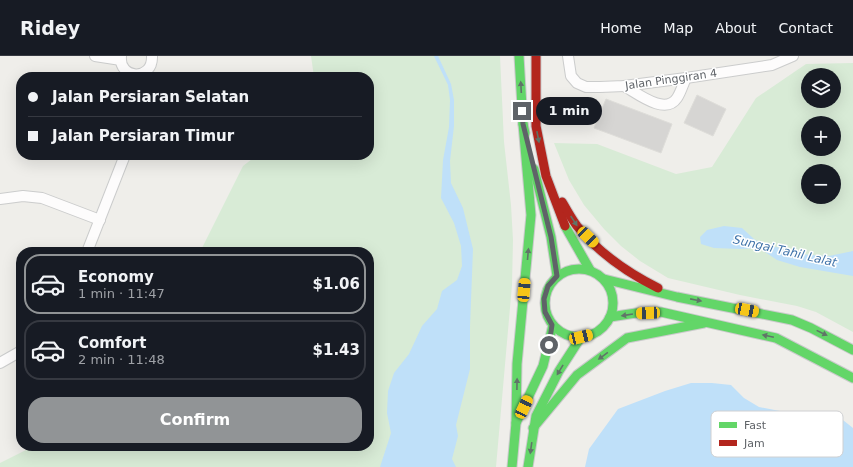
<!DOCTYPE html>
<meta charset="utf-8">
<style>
:root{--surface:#171b24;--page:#20242c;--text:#f1f3f6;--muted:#9ea1a6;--line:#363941;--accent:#919496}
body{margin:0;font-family:"DejaVu Sans",sans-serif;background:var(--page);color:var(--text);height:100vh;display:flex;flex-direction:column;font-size:15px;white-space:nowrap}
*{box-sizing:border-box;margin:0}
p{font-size:13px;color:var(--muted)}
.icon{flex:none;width:22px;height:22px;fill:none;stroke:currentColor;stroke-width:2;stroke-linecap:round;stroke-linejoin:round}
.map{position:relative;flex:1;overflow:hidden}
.details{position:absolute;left:16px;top:191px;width:358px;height:204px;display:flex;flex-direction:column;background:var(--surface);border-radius:16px;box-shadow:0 4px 16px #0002}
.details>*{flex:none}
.top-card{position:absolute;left:16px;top:16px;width:358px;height:88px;border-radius:16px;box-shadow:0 4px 16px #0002;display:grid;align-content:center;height:88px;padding:0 12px;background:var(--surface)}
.tools{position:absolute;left:801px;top:12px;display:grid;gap:8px}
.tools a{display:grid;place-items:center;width:40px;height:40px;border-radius:50%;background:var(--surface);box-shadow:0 4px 16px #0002;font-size:20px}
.end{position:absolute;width:18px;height:18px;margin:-9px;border:5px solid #5f6368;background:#fff;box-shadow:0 0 0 2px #fff}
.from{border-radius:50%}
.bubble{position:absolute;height:28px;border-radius:14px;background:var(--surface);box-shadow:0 4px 16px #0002;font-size:13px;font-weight:700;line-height:28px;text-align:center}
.car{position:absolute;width:12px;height:24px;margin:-12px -6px;border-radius:5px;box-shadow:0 0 3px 1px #0007;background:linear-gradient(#f5c518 24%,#345 0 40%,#f5c518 0 76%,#345 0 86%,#f5c518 0)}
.top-card b{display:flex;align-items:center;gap:14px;height:38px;font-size:15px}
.top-card b+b{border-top:1px solid var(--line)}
.top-card i{width:10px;height:10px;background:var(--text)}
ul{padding:7px 0 0;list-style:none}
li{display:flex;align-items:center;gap:12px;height:60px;margin:0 8px 6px;padding:0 4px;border:2px solid var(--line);border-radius:16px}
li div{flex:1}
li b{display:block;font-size:15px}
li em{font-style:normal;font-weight:700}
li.on{border-color:var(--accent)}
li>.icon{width:36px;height:36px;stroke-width:1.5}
.button{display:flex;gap:8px;margin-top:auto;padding:8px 12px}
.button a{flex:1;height:46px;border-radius:16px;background:var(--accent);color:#fff;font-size:16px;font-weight:700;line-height:46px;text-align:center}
header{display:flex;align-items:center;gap:24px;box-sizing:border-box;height:56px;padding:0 20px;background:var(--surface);border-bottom:1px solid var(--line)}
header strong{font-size:19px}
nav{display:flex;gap:22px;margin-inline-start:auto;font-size:14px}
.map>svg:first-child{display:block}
.green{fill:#d8ebd6;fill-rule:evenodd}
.water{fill:#bfe0f9}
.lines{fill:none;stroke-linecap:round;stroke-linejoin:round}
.stream{stroke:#bfe0f9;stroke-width:3.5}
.building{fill:#d6d5d3;stroke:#deddd9}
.street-casing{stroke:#cbcccc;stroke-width:12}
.fast-casing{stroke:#cacacb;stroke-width:11}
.jam-casing{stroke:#cacacb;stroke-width:11}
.street{stroke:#fdfcfc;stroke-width:10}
.fast{stroke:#63d668;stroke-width:9}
.jam{stroke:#b3261e;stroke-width:9}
.oneway{fill:#607468}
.route{stroke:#5f6368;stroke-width:5}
.labels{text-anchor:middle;stroke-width:3;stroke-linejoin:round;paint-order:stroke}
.street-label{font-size:11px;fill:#5f6368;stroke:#fff}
.water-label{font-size:12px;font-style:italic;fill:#4174aa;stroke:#fff}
.key{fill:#fff;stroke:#cfd0d2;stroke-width:1}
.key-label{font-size:11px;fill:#5f6368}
</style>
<header>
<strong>Ridey</strong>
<nav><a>Home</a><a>Map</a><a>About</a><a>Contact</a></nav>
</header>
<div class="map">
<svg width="853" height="411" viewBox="0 0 853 411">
<rect width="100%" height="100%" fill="#efeeea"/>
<g class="green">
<path d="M 311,0 L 500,0 L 504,86 L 511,149 L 513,184 L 512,229 L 496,411 L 0,411 L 0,407 L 34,390 L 369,390 L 369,196 L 200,196 L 243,110 L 252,103 L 270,99 L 369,99 L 369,21 L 314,21 Z"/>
<path d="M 853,7 L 853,276 L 816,256 L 797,250 L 740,239 L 668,222 L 640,205 L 621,190 L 604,173 L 584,149 L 569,124 L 554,87 L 597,88 L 676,118 L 712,111 L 756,42 L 806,8 ZM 808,19 L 834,19 L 834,45 L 808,45 ZM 808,67 L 834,67 L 834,93 L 808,93 ZM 808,115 L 834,115 L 834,141 L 808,141 Z"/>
</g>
<g class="water">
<path d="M 434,0 L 438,0 L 451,28 L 454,44 L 454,70 L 450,105 L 451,127 L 463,152 L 473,193 L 470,271 L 470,313 L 456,369 L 458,380 L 452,403 L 456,411 L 380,411 L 391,377 L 387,357 L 388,335 L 394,317 L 409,298 L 422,270 L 437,253 L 442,235 L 457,224 L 462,210 L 461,190 L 454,167 L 441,142 L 443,104 L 449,71 L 450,44 L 448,29 Z"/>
<path d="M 724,170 L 742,172 L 754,183 L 772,193 L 796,198 L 829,200 L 853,195 L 853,220 L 800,211 L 777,204 L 759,192 L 741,193 L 714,192 L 701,188 L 700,181 L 707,174 Z"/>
<path d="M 691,327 L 712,327 L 731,329 L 744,342 L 759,351 L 790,357 L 817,355 L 834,357 L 853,372 L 853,411 L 585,411 L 589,393 L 618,353 L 665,335 Z"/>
</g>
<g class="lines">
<path class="stream" d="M 768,191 L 790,196"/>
</g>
<g class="building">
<path d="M 697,39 L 726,53 L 713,80 L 684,67 Z"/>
<path d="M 606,43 L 672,68 L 661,97 L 594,72 Z"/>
</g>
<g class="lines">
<g class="street-casing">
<g id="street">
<path d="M 95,0 L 121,4"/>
<path d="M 121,0 C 118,23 153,26 152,0"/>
<path d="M 568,0 L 571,20 L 577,27 L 586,31 L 600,31 L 624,30 L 686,22 L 772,9 L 793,0"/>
<path d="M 624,30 C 637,37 665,60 677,42 C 681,36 683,28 686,22"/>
<path d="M 0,143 L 23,140 L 42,142 L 100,164"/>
<path d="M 87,196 L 125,99"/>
<path d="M 0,307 L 21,295"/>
</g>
</g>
<g class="fast-casing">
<g id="fast">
<path d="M 519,0 L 523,68 L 525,77"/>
<path d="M 534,113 L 551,181 L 557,220"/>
<path d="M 565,170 L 590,214"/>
<circle cx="579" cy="247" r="34"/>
<path d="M 604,223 L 677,241 L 792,264 L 811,272 L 853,294"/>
<path d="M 610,261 L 636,257 L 661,256 L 776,282 L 853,322"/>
<path d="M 516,367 L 517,308 L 531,159 L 523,68"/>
<path d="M 533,372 L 577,319 L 627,282 L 704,267"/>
<path d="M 512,411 L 516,367 L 543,310 L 553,269"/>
<path d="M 528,411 L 536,360 L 559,315 L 581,281"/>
</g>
</g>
<g class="jam-casing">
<g id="jam">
<path d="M 536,0 L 536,70 L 546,120 L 565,170"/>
<path d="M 562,146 C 567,154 571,162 577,170 C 598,196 628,217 658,232"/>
</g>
</g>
<use href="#street" class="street"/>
<use href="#fast" class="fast"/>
<use href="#jam" class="jam"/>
</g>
<defs><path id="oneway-solid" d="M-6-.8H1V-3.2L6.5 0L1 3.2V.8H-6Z"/></defs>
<g class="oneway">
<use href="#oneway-solid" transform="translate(521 31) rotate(-93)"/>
<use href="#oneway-solid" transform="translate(538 81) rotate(79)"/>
<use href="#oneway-solid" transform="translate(574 165) rotate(57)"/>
<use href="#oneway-solid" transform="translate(528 198) rotate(-85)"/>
<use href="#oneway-solid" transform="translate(696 244) rotate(11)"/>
<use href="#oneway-solid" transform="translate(627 259) rotate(171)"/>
<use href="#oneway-solid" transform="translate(822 277) rotate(26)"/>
<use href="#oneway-solid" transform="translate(768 280) rotate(-168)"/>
<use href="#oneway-solid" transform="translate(603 300) rotate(144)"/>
<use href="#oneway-solid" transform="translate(560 314) rotate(121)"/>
<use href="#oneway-solid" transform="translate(517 328) rotate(-89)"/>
<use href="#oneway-solid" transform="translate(531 392) rotate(98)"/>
</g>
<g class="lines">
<path class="route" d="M 522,55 L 523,68 L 551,181 L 557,220 L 548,230 L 544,243 L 545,256 L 552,269 L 549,289"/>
</g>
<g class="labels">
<g class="street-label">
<text transform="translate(671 23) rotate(-8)" y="4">Jalan Pinggiran 4</text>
</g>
<g class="water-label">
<text transform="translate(785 195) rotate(13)" y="4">Sungai Tahil Lalat</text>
</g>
</g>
<rect x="711" y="355" width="132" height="46" rx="6" class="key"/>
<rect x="719" y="366" width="18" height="6" fill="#63d668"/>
<rect x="719" y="384" width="18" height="6" fill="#b3261e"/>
<g class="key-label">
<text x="744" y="373">Fast</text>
<text x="744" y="391">Jam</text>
</g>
</svg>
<div class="tools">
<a><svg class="icon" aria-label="layers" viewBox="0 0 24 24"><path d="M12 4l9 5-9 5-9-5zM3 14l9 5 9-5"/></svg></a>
<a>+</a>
<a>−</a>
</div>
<i class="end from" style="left:549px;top:289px"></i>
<i class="end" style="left:522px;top:55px"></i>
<div class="bubble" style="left:536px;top:41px;width:66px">1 min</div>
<i class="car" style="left:588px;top:181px;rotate:134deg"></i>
<i class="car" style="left:524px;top:234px;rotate:5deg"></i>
<i class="car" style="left:747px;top:254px;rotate:101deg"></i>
<i class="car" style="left:648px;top:257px;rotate:268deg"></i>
<i class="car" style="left:581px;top:281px;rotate:76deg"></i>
<i class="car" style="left:524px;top:351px;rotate:25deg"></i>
<div class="top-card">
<b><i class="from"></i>Jalan Persiaran Selatan</b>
<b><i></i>Jalan Persiaran Timur</b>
</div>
<section class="details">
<ul>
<li class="on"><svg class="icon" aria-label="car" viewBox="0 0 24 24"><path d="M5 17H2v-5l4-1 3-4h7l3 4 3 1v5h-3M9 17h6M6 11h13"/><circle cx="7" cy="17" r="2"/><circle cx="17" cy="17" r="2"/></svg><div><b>Economy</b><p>1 min · 11:47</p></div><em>$1.06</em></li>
<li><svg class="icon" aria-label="car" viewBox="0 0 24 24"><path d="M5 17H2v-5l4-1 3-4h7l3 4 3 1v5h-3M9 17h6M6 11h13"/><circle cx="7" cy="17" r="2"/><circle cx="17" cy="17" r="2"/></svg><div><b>Comfort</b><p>2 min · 11:48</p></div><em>$1.43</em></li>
</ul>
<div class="button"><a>Confirm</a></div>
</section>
</div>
